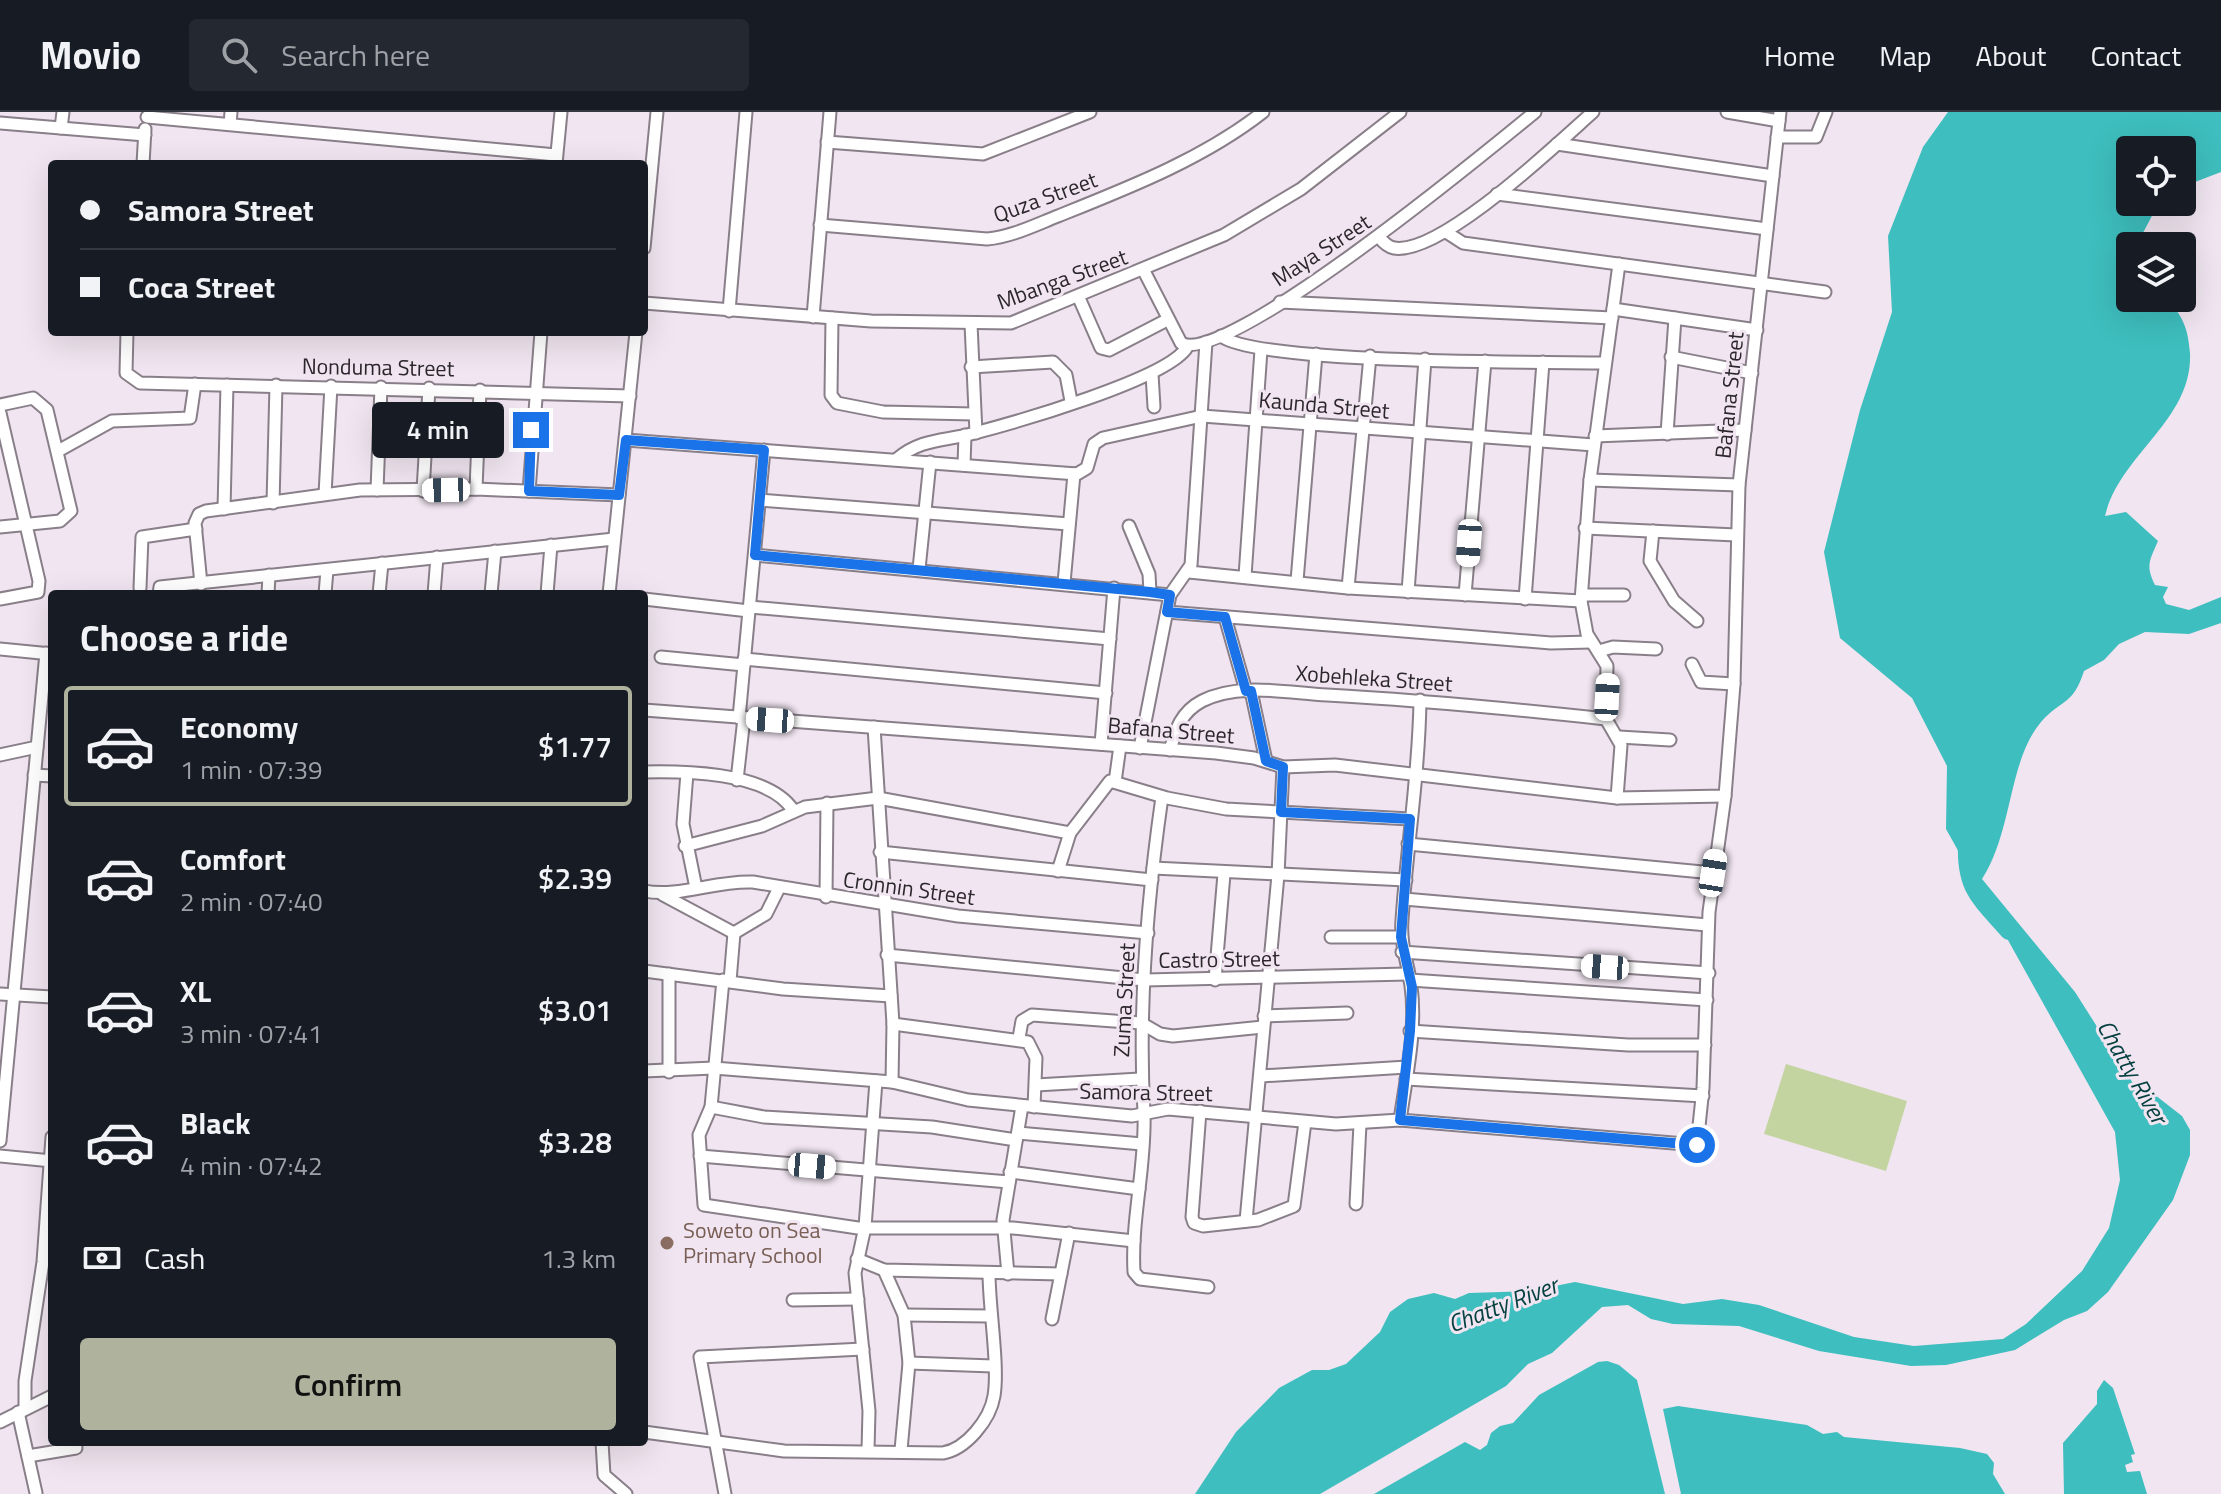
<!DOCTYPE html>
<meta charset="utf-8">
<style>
:root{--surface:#171b24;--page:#242831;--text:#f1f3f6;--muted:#9ea1a6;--line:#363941;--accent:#afb29c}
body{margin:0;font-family:"Titillium Web",sans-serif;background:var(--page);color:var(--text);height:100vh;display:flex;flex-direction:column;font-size:30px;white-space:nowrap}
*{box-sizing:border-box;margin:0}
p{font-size:26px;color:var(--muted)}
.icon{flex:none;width:44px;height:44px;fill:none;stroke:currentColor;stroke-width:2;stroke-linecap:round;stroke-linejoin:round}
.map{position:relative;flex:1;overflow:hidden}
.drawer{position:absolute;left:48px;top:478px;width:600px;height:856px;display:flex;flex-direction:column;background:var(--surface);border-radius:8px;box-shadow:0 8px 32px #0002}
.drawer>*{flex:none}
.top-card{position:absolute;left:48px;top:48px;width:600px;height:176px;border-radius:8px;box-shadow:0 8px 32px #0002;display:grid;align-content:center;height:176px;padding:0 32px;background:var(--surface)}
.fabs{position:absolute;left:2116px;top:24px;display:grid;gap:16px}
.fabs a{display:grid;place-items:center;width:80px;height:80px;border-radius:8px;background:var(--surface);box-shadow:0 8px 32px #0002;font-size:40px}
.end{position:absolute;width:36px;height:36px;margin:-18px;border:10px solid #1a73e8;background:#fff;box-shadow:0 0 0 4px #fff}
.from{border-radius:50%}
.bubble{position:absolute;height:56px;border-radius:8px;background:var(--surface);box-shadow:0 8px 32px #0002;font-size:26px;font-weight:600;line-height:56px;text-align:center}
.car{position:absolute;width:24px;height:48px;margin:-24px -12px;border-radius:10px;box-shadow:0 0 6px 2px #0007;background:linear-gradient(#fff 24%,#345 0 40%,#fff 0 76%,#345 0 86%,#fff 0)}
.top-card b{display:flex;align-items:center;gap:28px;height:76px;font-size:30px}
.top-card b+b{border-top:2px solid var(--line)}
.top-card i{width:20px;height:20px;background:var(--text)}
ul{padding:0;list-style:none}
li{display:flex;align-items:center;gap:24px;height:120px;margin:0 16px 12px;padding:0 16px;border:4px solid transparent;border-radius:8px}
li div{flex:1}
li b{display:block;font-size:30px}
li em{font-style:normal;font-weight:600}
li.on{border-color:var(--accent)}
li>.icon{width:72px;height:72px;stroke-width:1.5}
h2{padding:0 32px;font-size:36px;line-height:96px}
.pay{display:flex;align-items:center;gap:20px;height:88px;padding:0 32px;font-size:30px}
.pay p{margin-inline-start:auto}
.cta{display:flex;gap:16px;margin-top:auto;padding:16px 32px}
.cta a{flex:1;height:92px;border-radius:8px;background:var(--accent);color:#111;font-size:32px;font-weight:600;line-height:92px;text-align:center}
header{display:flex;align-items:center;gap:48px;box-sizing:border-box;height:112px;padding:0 40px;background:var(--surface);border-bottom:2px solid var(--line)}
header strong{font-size:38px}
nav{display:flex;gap:44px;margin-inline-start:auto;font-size:28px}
.search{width:560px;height:72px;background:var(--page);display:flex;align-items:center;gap:20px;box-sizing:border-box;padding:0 28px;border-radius:8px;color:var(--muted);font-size:30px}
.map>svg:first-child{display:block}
.green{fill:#c3d4a1}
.water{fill:#3ebebe}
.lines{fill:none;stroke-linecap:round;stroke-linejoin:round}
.river{stroke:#3ebebe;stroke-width:18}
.minor-casing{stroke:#897f89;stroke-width:15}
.minor{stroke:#fff;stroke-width:11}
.route{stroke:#1a73e8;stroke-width:10}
.education-dot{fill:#8d6e63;stroke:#f0e5f0;stroke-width:3}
.labels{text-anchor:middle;stroke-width:6;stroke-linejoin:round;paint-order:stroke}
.street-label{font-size:22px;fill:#2c272c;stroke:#f0e5f0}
.education-label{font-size:22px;fill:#785e54;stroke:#f0e5f0;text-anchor:start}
.water-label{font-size:24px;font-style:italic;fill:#054141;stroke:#f0e5f0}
</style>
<header>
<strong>Movio</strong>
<div class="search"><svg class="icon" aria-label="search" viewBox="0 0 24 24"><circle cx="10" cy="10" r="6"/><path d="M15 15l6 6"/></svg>Search here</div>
<nav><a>Home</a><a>Map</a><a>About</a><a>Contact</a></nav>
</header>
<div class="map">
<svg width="2221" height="1382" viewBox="0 0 2221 1382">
<rect width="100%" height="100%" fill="#f0e5f0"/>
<path class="green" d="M 1786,952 L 1907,989 L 1886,1059 L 1764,1022 Z"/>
<g class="water">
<path d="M 1948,0 L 2221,0 L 2221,60 L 2182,75 L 2182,38 L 2130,38 L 2130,90 L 2164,90 L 2154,100 L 2136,134 L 2130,134 L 2125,154 L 2130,160 L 2130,186 L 2166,186 C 2183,204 2188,216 2190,241 C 2193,308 2120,342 2105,404 L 2126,400 L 2158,429 C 2150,448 2145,453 2155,473 L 2168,475 L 2163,485 L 2166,492 L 2189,498 L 2221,485 L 2221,511 L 2189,522 L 2145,520 L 2119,532 L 2104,548 L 2084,559 C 2073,594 2061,587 2041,610 C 2008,649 2013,719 1982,767 L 2075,880 L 2143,987 L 2155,983 L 2182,1004 L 2190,1018 L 2190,1043 L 2173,1088 L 2108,1180 L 2087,1199 L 2064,1208 L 2015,1238 L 1946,1253 L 1911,1254 L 1819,1239 L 1739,1214 L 1673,1212 L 1651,1207 L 1628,1193 L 1602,1195 L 1552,1241 L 1528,1252 L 1506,1274 L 1320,1382 L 1195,1382 L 1236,1320 L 1279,1276 L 1312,1258 L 1329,1258 L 1346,1252 L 1380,1220 L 1390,1200 L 1408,1187 L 1434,1181 L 1455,1187 L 1469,1181 L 1530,1179 L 1575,1170 L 1683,1192 L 1722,1187 L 1759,1193 L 1854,1225 L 1914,1234 L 2003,1227 L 2026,1212 L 2082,1159 L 2109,1116 L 2120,1068 L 2115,1020 L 1946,717 L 1947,654 L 1912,586 L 1840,526 L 1824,440 L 1860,298 L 1892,200 L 1888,124 L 1923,35 Z"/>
<path d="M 1607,1249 L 1619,1253 L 1637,1268 L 1665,1382 L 1374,1382 L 1465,1330 L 1480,1338 L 1487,1333 L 1491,1321 L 1500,1314 L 1513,1311 L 1539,1283 L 1598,1250 Z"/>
<path d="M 2104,1268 L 2113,1276 L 2135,1342 L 2131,1343 L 2133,1350 L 2125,1353 L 2127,1360 L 2140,1359 L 2147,1382 L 2064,1382 L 2063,1331 L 2097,1292 L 2097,1279 Z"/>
<path d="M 1678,1294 L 1807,1313 L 1823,1322 L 1837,1320 L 1844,1325 L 1960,1336 L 1987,1342 L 1994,1351 L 1993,1362 L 2005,1382 L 1681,1382 L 1663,1297 Z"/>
</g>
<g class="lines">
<path class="river" d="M 1967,731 C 1965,777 1980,786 2009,819"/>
<g class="minor-casing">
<g id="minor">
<path d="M 1727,0 L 1779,9"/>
<path d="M 147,5 L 556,43"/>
<path d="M 0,11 L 145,23"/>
<path d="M 230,12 L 231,0"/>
<path d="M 61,16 L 63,0"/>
<path d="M 1777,25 L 1816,25 L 1826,0"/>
<path d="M 827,30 L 983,42 L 1090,0"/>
<path d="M 1557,32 L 1773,64"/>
<path d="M 143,52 L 145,17"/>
<path d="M 556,52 L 561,0"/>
<path d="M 1497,82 L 1767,117"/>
<path d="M 820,113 L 987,127 C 1011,125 1035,113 1058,104 C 1128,76 1203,47 1263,0"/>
<path d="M 1446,120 L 1463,131 L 1825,180"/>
<path d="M 1379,125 C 1383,130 1388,135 1394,136 C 1440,144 1558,31 1593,0"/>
<path d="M 644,136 L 657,0"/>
<path d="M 1144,159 L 1181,231 C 1224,257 1491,36 1535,0"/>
<path d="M 1079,186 L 1101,236 L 1109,238 L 1167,208"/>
<path d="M 1280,190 L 1612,206"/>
<path d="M 644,191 L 871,209 L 1011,211 L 1224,123 L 1301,77 L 1400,0"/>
<path d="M 1613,197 L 1757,218"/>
<path d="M 729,199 L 746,0"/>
<path d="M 813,205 L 830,0"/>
<path d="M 832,206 L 831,283 L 837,291 L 883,300 L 974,302"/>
<path d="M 971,212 L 976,321"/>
<path d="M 127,220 L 126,261 L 140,271 L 630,284"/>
<path d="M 1221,224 C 1256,252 1542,250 1603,251"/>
<path d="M 1671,245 L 1752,261"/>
<path d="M 971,255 L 1053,250 L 1066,263 L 1071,289"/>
<path d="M 1152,262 L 1154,295"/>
<path d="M 0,293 L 33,286 L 47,298 L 71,399 L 60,409 L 0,415"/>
<path d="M 0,301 L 39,469 L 38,480 L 0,487"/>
<path d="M 1667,322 L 1675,206"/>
<path d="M 1595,324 L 1745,318"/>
<path d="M 626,328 L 1077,362 L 1087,356 L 1094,332 L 1103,326 L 1202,304 L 1594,333"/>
<path d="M 58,339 L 112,309 L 190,306 L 195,272"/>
<path d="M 897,347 C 920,327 943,329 971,322 C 1013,311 1169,267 1187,235"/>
<path d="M 964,353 L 965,323"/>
<path d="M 1590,368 L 1739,373"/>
<path d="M 476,377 L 480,278"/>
<path d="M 377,378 L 381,275"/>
<path d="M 423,379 L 429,276"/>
<path d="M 529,379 L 541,220"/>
<path d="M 325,382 L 331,274"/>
<path d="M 760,388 L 1069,412"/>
<path d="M 273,391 L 276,273"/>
<path d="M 224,397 L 227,273"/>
<path d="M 1129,414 L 1149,462 L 1150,480"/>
<path d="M 1585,416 L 1736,423"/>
<path d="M 1653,419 L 1650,449 L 1674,489 L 1697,509"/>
<path d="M 755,443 L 1170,483"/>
<path d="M 919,457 L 930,350"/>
<path d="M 1189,460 L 1348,476 L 1581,489"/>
<path d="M 1245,464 L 1261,238"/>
<path d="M 1297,469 L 1316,242"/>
<path d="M 1064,471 L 1074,362"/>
<path d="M 201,472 L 195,411 L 199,402 L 206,399 L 360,378 L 476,377 L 619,383"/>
<path d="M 140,476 L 142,425 L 196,417"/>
<path d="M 1348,476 L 1370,244"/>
<path d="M 1408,480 L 1425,247"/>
<path d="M 159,482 L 160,475 L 614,427"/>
<path d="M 268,482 L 269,463"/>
<path d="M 325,482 L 327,458"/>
<path d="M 379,482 L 382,451"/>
<path d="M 434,482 L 437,445"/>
<path d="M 491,482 L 495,439"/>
<path d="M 547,482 L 551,433"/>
<path d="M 609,482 L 636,220"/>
<path d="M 1465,483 L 1485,249"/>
<path d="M 1582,483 L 1624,483"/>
<path d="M 644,487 L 749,499"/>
<path d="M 1525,487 L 1543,250"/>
<path d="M 750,495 L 1110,527"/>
<path d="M 1167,500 L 1551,531 L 1591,530"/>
<path d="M 1225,505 L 1246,579"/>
<path d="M 0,537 L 51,542"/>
<path d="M 1599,539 L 1613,535 L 1656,537"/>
<path d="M 661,545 L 744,553"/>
<path d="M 744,547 L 1106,581"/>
<path d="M 1692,552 L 1701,570 L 1734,572"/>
<path d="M 1251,579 L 1266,649"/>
<path d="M 644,598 L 1216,641 L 1254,646 L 1283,655 L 1335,653 L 1617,686 L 1725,684 L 1734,572 L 1739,373 L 1780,0"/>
<path d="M 739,606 L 764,338"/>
<path d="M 874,615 L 893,912 L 892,970"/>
<path d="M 1619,625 L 1670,628"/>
<path d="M 1101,632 L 1114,476"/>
<path d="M 1140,636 L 1170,483 L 1191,453 L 1206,230"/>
<path d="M 1170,638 C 1176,617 1181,600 1202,589 C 1239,570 1287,581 1327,583 C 1421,588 1513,597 1606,607"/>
<path d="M 0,643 L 37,635"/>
<path d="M 644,660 C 686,659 768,660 793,698"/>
<path d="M 687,661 L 683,712 L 696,776"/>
<path d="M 34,663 L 52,664"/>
<path d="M 737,668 L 744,606"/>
<path d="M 1115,670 L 1120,634"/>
<path d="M 1162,685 C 1147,789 1138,896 1144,1001 C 1146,1054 1131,1107 1134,1160 L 1140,1167 L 1208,1175"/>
<path d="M 1617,686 L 1621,633 L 1606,607 L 1607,554 L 1587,522 L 1581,489 L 1590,368 L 1619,152"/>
<path d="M 1408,732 L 1713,761"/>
<path d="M 685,734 L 762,714 L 805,695 L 878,686 L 1070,721"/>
<path d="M 880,740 L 1152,768"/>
<path d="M 1153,756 L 1406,768"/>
<path d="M 1058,759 L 1070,721 L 1110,669 L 1167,686 L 1226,697 L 1410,707"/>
<path d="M 644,779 C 679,786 716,768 753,770 L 958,804 L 1148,821"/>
<path d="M 663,783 L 734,821"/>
<path d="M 826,785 L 827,691"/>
<path d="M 1404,787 L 1708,813"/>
<path d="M 734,821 L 766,802 L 779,776"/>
<path d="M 1331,825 L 1401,825"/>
<path d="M 1402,840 L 1709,861"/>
<path d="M 887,843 L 1145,868 L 1407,862"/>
<path d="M 644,859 L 783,877 L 891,884"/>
<path d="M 669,862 L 669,960"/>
<path d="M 723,868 L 711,995 L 699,1023 L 704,1093 L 858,1116 L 1013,1116 L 1134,1129"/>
<path d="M 1215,868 L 1224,762"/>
<path d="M 1410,868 L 1707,888"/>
<path d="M 730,869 L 734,821"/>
<path d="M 0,882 L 52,885"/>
<path d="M 1264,904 L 1347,901"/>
<path d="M 893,912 L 1028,930 L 1036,946 L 1034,995"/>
<path d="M 1410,919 L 1628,933 L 1705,933"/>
<path d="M 1019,926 L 1022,909 L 1032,903 L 1141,911 L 1160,922 L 1173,924 L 1263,915"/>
<path d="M 644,959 L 714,956 L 892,970 L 968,988 L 1132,1004 L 1168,997 L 1336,1012 L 1400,1008 L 1697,1033 L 1703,976 L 1709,800 L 1725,684"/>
<path d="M 1261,964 L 1407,955"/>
<path d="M 1406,967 L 1703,984"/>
<path d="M 1036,973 L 1140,967"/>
<path d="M 711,995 L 764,1005 L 932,1015 L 1016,1028"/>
<path d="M 1200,999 L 1192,1105 L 1194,1111 L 1203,1114 L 1258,1108 L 1294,1094 L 1305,1010"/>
<path d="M 1400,1008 C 1406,966 1417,917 1411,874 C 1408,851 1400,833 1402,808 C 1407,734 1419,662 1420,588"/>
<path d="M 1018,1021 L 1142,1032"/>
<path d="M 0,1029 L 46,541"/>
<path d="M 0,1044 L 52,1049"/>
<path d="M 700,1044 L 1009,1070"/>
<path d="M 1010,1060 L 1139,1077"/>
<path d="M 1356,1092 L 1360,1012"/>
<path d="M 1246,1109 L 1278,763 L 1283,655"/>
<path d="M 857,1147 L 884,1158 L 1061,1162"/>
<path d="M 884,1158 L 904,1203 L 909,1251 L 901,1338"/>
<path d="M 1008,1162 L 1003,1108 L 1022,994"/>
<path d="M 793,1188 L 858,1187"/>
<path d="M 904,1203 L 989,1204"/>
<path d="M 1052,1207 L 1069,1121"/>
<path d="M 909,1251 L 993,1254"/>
<path d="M 25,1296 L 25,1269 L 43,1150 L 52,1025"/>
<path d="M 18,1300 L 36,1381"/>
<path d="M 0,1310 L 52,1284"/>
<path d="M 644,1320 L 784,1339 L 943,1341 C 966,1337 990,1308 994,1284 C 999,1254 989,1196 989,1161"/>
<path d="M 602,1330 L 604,1363 L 626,1382"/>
<path d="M 868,1338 L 869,1299 L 855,1161 L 865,1115 L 876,969"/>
<path d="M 28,1344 L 76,1336 L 75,1330"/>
<path d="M 725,1382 L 700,1245 L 863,1237"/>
</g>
</g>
<use href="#minor" class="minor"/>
</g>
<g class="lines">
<path class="route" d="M 531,318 L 529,379 L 619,383 L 626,328 L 764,338 L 755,443 L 1150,480 L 1170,483 L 1167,500 L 1225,505 L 1246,579 L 1251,579 L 1266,649 L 1283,655 L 1281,700 L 1410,707 L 1401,825 L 1412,875 L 1410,919 L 1400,1008 L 1697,1033"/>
</g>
<circle class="education-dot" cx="667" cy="1131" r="8"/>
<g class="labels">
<g class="street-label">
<text transform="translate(1045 85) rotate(-20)" y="8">Quza Street</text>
<text transform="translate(1321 138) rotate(-33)" y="8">Maya Street</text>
<text transform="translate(1062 167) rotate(-20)" y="8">Mbanga Street</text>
<text transform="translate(378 255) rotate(1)" y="8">Nonduma Street</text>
<text transform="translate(1729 283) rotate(-84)" y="8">Bafana Street</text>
<text transform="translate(1324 293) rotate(5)" y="8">Kaunda Street</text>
<text transform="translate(1374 566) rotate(4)" y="8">Xobehleka Street</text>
<text transform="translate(1171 618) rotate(5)" y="8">Bafana Street</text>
<text transform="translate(909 776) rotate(8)" y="8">Cronnin Street</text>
<text transform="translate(1219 847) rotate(-1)" y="8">Castro Street</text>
<text transform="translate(1124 888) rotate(-87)" y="8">Zuma Street</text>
<text transform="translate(1146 980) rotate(1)" y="8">Samora Street</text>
</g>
<g class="education-label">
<text x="683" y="1126">Soweto on Sea<tspan x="683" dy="25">Primary School</tspan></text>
</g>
<g class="water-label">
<text transform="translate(2132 960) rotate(60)" y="8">Chatty River</text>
<text transform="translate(1503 1193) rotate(-21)" y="8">Chatty River</text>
</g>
</g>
</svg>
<div class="fabs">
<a><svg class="icon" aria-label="locate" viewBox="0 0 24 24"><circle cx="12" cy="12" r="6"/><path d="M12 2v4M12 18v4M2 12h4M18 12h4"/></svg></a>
<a><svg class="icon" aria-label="layers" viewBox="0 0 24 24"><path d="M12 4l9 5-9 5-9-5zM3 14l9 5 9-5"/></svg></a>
</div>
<i class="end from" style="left:1697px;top:1033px"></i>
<i class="end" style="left:531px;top:318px"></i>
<div class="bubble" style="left:372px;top:290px;width:132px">4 min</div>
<i class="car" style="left:446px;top:378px;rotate:269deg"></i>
<i class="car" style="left:1469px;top:431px;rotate:184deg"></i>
<i class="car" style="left:1607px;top:585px;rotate:3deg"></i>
<i class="car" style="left:770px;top:608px;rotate:274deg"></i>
<i class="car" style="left:1713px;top:761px;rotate:9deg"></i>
<i class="car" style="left:1605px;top:855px;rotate:274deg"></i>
<i class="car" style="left:812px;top:1054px;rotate:95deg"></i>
<div class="top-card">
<b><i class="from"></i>Samora Street</b>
<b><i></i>Coca Street</b>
</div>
<section class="drawer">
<h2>Choose a ride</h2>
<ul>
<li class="on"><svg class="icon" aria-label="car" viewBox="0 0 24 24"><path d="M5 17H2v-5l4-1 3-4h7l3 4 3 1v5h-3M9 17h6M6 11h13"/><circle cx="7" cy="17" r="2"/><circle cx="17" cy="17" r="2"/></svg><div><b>Economy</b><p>1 min · 07:39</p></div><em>$1.77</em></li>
<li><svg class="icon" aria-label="car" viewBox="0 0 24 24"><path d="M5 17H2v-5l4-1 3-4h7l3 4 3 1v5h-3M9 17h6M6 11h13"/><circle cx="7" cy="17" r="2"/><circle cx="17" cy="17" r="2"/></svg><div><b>Comfort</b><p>2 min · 07:40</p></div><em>$2.39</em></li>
<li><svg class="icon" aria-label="car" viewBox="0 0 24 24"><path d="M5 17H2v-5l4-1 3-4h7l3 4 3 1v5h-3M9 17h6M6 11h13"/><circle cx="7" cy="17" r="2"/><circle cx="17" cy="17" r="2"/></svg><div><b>XL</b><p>3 min · 07:41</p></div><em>$3.01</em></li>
<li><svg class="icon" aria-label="car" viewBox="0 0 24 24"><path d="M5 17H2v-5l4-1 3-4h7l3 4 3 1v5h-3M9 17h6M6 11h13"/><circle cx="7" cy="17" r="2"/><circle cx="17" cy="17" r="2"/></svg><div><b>Black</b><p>4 min · 07:42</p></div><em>$3.28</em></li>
</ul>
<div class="pay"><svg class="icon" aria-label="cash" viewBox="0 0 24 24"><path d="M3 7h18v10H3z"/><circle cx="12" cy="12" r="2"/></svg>Cash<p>1.3 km</p></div>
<div class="cta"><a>Confirm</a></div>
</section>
</div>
